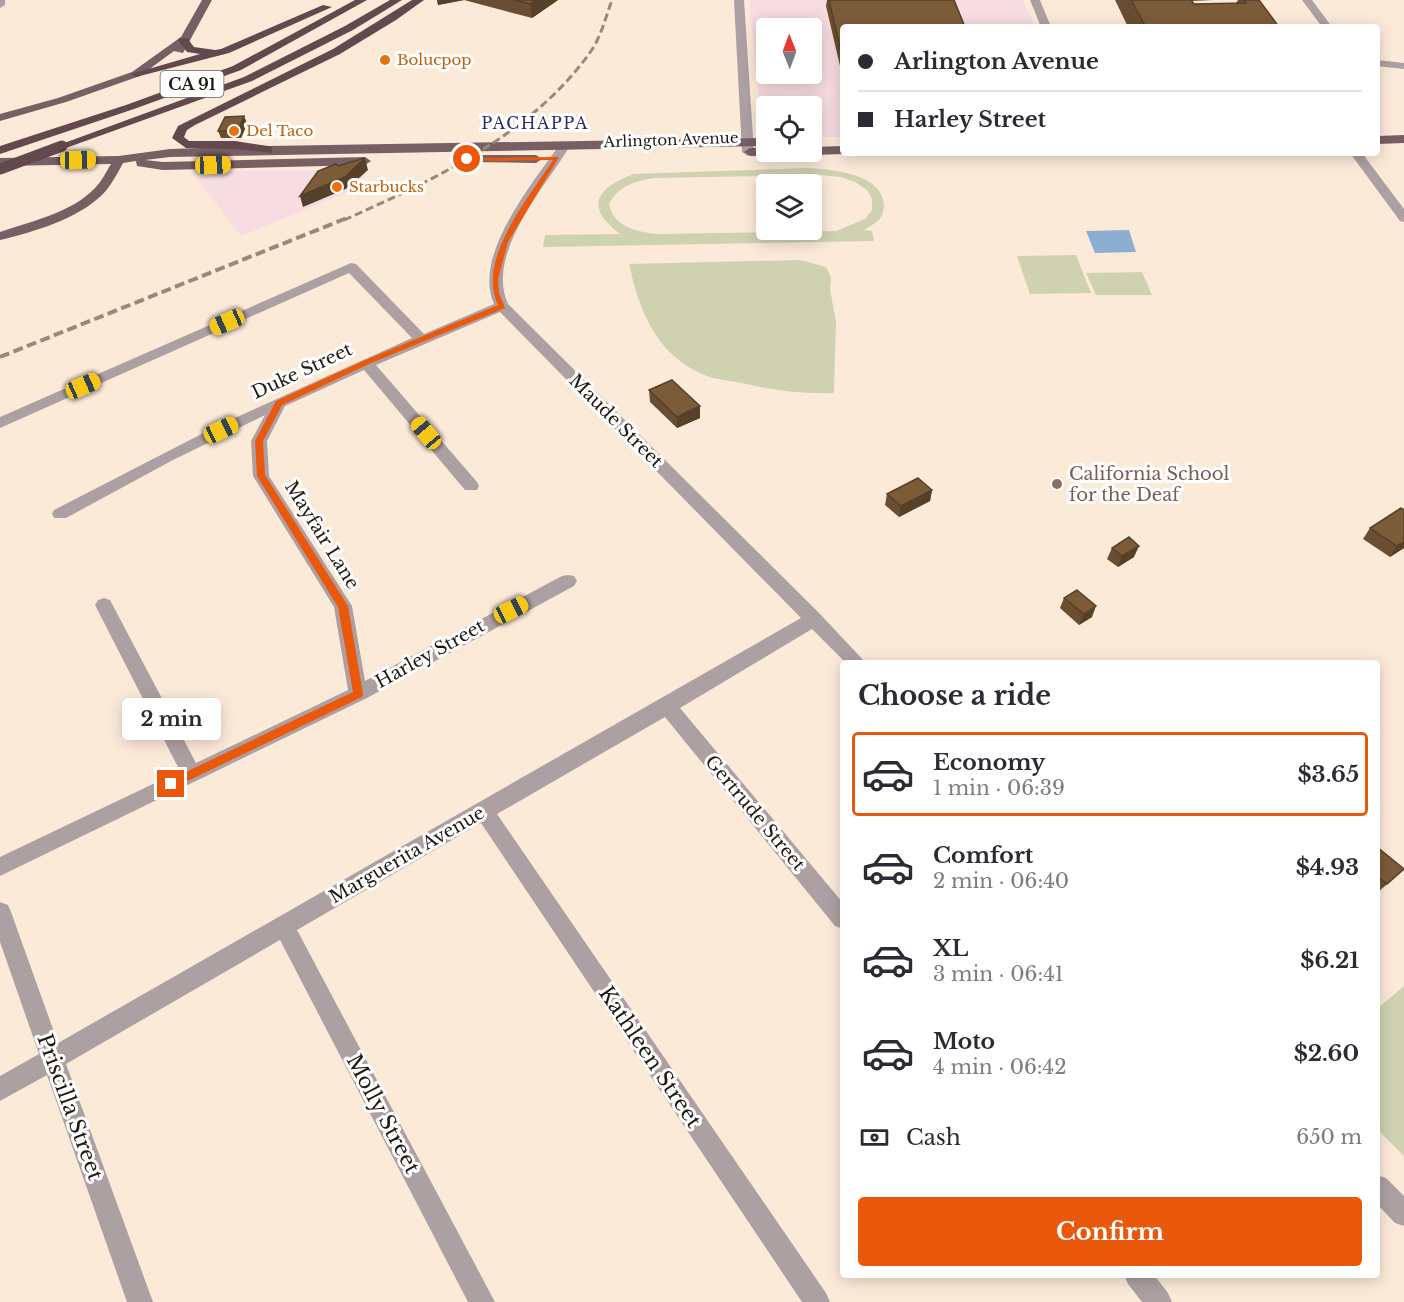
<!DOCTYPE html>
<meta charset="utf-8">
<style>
:root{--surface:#fff;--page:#f2f2f3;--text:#2b2b33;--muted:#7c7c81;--line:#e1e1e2;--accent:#ea580c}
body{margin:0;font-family:"Libre Baskerville",serif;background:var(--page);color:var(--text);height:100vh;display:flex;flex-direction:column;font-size:22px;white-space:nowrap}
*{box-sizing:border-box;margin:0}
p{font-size:20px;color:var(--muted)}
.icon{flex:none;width:33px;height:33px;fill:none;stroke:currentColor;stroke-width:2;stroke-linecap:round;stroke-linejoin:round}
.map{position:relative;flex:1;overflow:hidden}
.drawer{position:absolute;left:840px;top:660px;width:540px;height:618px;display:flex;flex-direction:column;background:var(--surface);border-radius:6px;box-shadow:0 3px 15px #0003}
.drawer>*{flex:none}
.hud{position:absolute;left:840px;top:24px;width:540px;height:132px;border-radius:6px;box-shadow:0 3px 15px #0003;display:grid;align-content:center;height:132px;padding:0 18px;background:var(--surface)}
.needle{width:39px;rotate:359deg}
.fabs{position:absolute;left:756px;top:18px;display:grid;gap:12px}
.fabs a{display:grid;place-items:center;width:66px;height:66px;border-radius:6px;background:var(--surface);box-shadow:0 3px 15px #0003;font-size:30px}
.end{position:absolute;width:27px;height:27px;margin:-14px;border:8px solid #ea580c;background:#fff;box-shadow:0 0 0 3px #fff}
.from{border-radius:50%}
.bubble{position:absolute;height:42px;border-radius:6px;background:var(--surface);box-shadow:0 3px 15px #0003;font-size:20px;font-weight:700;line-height:42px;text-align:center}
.car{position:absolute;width:18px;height:36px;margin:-18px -9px;border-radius:8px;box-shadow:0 0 4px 2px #0007;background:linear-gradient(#f5c518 24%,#345 0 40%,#f5c518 0 76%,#345 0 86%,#f5c518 0)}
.hud b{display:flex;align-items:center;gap:21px;height:57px;font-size:22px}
.hud b+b{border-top:2px solid var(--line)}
.hud i{width:15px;height:15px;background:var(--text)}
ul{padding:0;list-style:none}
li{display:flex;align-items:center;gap:18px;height:84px;margin:0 12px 9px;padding:0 6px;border:3px solid transparent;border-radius:6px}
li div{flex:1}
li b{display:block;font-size:22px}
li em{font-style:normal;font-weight:700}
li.current{border-color:var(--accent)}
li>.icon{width:54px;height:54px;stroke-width:1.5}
h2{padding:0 18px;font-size:27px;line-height:72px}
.pay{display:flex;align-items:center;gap:15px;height:66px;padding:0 18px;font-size:22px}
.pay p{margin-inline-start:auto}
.cta{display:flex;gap:12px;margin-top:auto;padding:12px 18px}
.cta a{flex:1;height:69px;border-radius:6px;background:var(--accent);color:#fff;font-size:24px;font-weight:700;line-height:69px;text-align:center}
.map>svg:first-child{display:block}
.commercial{fill:#f7dce1;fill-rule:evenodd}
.green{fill:#cfd2b1;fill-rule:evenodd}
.water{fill:#8caed3}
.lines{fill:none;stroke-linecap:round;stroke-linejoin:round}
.minor{fill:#ada0a2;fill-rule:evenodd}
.major{fill:#775f64;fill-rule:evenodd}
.highway{fill:#63494e;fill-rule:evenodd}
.rail-far1{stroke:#978a7d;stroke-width:3;stroke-dasharray:8 4;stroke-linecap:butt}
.rail{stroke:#978a7d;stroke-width:4;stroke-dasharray:10 4.5;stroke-linecap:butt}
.highway-bridge{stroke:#63494e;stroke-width:11}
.wall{fill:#6b4e31}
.shaded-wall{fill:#574028}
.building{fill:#7c5b39;stroke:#574028;stroke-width:1.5}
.route{fill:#ea580c}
.food-dot{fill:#e8710a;stroke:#fff;stroke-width:2}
.education-dot{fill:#8d6e63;stroke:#fff;stroke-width:2}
.labels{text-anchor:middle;stroke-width:6;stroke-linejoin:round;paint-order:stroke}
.far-food-label{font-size:15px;fill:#c56008;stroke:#fff;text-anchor:start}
.far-street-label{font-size:15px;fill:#211a12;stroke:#fff}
.shield{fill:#fff;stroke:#645f59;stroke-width:1.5}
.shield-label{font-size:16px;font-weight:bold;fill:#211a12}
.far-neighbourhood-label{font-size:16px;letter-spacing:1.5px;fill:#2a2d67;stroke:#fff}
.street-label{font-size:18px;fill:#211a12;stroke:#fff}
.education-label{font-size:18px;fill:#785e54;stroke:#fff;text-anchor:start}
.near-street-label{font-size:21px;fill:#211a12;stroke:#fff}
</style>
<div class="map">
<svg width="1404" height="1302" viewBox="0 0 1404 1302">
<rect width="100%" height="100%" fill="#fcead9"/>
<g class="commercial">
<path d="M 749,0 L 1023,0 L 1035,27 L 843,27 L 843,137 L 812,137 L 812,106 L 766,106 L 766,138 L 763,138 ZM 766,28 L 812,28 L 812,74 L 766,74 Z"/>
<path d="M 340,170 L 364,175 L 360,187 L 241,236 L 197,179 L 226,171 Z"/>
</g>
<g class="green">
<path d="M 806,168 C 830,169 885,173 884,207 C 883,220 874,224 864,230 L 872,231 L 874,241 L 543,247 L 545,235 L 620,234 C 584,207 596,189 633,174 ZM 821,175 L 840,177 L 855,182 L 867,190 L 872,199 L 872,210 L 865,219 L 836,231 L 661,234 C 641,233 614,228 609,205 C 617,186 636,181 654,178 Z"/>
<path d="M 1076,255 L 1091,293 L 1030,294 L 1017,256 Z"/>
<path d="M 800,260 L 826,267 L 831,277 L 830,289 L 836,322 L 834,393 C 804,394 776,391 747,384 C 733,381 715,380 702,374 C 656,354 639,310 629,264 Z"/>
<path d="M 1142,272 L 1152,295 L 1096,295 L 1086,273 Z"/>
<path d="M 1404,986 L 1404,1156 L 1377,1129 L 1377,1009 Z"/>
</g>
<path class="water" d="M 1129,230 L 1136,252 L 1095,253 L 1086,231 Z"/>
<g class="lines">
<g class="minor">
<path d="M 0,0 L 5,0 L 5,5 L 0,8 Z"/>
<path d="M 734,0 L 744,0 L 754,152 L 748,156 L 742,152 Z"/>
<path d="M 1030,0 L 1040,0 L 1051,27 L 1041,27 Z"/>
<path d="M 1302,0 L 1312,0 L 1332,27 L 1322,27 Z"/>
<path d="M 1377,60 L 1404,63 L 1404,69 L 1377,66 Z"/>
<path d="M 564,142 L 570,146 C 545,187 485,254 508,304 L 820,614 L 866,663 L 846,663 L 812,629 L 680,708 L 843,903 L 843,929 L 835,926 L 665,717 L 497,814 L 826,1293 L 830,1302 L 802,1302 L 481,823 L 297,930 L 495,1302 L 468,1302 L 280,940 L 66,1064 L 153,1302 L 127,1302 L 47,1075 L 0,1101 L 0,1076 L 39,1054 L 0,942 L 0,902 L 8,905 L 11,912 L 58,1043 L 801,618 L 500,312 L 376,365 L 477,482 L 479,486 L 477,490 L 465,490 L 364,370 L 285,406 L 267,441 L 269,476 L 352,606 L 365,681 L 562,576 L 568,575 L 574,576 L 577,581 L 574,586 L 365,699 L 0,876 L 0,857 L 180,771 L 95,605 L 98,600 L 104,598 L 110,600 L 196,763 L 348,690 L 334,607 L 253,476 L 251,441 L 265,415 L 173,460 L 66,518 L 54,518 L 52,514 L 54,510 L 217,426 L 412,338 L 349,273 L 0,428 L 0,417 L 351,263 L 356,264 L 424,334 L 494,304 C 472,255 533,183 560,144 Z"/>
<path d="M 1350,153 L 1362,153 L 1404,209 L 1404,222 L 1400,221 Z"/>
<path d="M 1377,1175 L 1386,1178 L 1404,1196 L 1404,1226 L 1395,1223 L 1377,1204 Z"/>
<path d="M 1124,1275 L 1154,1275 L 1168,1293 L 1172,1302 L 1142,1302 L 1128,1284 Z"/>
</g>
<g class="major">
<path d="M 202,0 L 212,0 L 183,53 L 174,51 L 140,76 L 66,102 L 0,121 L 0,114 L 58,98 L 132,72 L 181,37 Z"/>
<path d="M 1404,135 L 1404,143 L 1377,144 L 1377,136 Z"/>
<path d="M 766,138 L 766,146 L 170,157 L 145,160 L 163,162 L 365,157 L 371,161 L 365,165 L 163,170 L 137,166 L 136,161 L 123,163 C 117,174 111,186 102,195 C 77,219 34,232 0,240 L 0,232 C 32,221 71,213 95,188 C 102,181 106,172 111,164 L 0,166 L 0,158 L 119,156 L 170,149 L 268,146 Z"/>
<path d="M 843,146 L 843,153 L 845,153 L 843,154 L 812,155 L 806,152 L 812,152 L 812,147 Z"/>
<path d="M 766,148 L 766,152 L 800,152 L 794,156 L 750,156 L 744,152 L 750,148 Z"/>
<path d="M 474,155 L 536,155 L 542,159 L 536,163 L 470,162 L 468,159 Z"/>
</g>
<g class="highway">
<path d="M 355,0 L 367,0 L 241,70 L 134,109 L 0,154 L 0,146 L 126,105 L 233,66 Z"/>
<path d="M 390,0 L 402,0 L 353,30 L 252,81 L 66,148 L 58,148 L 56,146 L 244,77 L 345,26 Z"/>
<path d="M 412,0 L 424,0 L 396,20 L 340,54 L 195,125 L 187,130 L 184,137 L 189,141 L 235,141 L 268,146 L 272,147 L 272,153 L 235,149 L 186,148 L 172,138 L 178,126 L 333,49 Z"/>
<path d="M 323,5 L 332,7 L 229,53 L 136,77 L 131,74 L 200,54 L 187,52 L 178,40 L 179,38 L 187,38 L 194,47 L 215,50 L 221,49 Z"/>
</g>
<path class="rail-far1" d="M 344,220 C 434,180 533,134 591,51 C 601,37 606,16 612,0"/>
<path class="rail" d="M 0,357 L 347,218"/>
<path class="highway-bridge" d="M 0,169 L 62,146"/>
</g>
<g class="wall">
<path d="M 437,0 L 558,0 L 532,18 L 464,0 L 438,5 Z"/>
<path d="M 827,0 L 954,0 L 843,27 L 843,66 L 840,66 L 826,6 Z"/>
<path d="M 1115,0 L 1213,0 L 1192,1 L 1194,4 L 1236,3 L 1238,0 L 1259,0 L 1279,27 L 1128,27 Z"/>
<path d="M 244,116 L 247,124 L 241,138 L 221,138 L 218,131 Z"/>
<path d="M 649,390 L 700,406 L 700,418 L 677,428 L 650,402 Z"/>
<path d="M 932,490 L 930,501 L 899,517 L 885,505 L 887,494 Z"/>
<path d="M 1370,528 L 1404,548 L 1390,557 L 1363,539 Z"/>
<path d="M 1112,548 L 1134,557 L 1118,567 L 1107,559 Z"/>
<path d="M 1064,598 L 1092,617 L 1079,625 L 1060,608 Z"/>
<path d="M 1377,847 L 1404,869 L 1377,893 Z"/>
</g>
<g class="shaded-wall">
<path d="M 437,0 L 464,0 L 438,5 Z"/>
<path d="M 536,0 L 558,0 L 532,18 L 530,4 Z"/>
<path d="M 244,116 L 247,124 L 241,138 L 238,131 Z"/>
<path d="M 365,158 L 368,170 L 348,188 L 303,207 L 300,196 Z"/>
<path d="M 700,406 L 700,418 L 677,428 L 677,417 Z"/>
<path d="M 932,490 L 930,501 L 899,517 L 901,506 Z"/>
<path d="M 1404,542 L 1404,548 L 1390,557 L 1397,546 Z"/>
<path d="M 1139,546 L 1134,557 L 1118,567 L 1122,556 Z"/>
<path d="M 1096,606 L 1092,617 L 1079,625 L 1084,614 Z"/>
</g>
<g class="building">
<path d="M 514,0 L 536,0 L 530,4 Z"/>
<path d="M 829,0 L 954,0 L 965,27 L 843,27 L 843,52 L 841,52 Z"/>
<path d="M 1131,0 L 1191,0 L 1194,4 L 1246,3 L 1244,0 L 1259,0 L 1279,27 L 1146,27 Z"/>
<path d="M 244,116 L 238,131 L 218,131 L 225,117 Z"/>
<path d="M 365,158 L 345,177 L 300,196 L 318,171 L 336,164 L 338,166 Z"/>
<path d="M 672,380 L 700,406 L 677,417 L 649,390 Z"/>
<path d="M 918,478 L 932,490 L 901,506 L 887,494 Z"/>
<path d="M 1401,508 L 1404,510 L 1404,542 L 1397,546 L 1370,528 Z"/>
<path d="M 1129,537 L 1139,546 L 1122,556 L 1112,548 Z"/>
<path d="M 1077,590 L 1096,606 L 1084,614 L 1064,598 Z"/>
<path d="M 1377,847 L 1404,869 L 1387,884 L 1377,876 Z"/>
</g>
<path class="route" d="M 559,157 L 508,242 L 498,279 L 499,293 L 505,308 L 369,364 L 282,405 L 263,441 L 265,475 L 348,606 L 363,694 L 362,697 L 175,787 L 167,787 L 167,781 L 353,692 L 338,607 L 257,476 L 255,441 L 276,401 L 363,361 L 498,305 C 476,259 529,198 553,160 L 467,161 L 464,159 L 467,158 Z"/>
<g class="food-dot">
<circle cx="385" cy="60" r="6"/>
<circle cx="234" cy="131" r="6"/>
<circle cx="337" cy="187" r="6"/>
</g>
<circle class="education-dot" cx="1057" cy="484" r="6"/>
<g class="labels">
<g class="far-food-label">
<text x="397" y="65">Bolucpop</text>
<text x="246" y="136">Del Taco</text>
<text x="349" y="192">Starbucks</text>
</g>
<g class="far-street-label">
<text transform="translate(671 140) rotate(-2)" y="5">Arlington Avenue</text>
</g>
<rect class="shield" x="160.5" y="71" width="63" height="26" rx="4.5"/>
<g class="shield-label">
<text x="192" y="90">CA 91</text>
</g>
<g class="far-neighbourhood-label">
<text x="535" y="129">PACHAPPA</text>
</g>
<g class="street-label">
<text transform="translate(302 371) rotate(-25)" y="6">Duke Street</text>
<text transform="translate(616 421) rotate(45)" y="6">Maude Street</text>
<text transform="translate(322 535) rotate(58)" y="6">Mayfair Lane</text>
<text transform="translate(430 654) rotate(-29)" y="6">Harley Street</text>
<text transform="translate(755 813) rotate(50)" y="6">Gertrude Street</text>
<text transform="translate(407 855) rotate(-30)" y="6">Marguerita Avenue</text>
</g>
<g class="education-label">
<text x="1069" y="480">California School<tspan x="1069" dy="21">for the Deaf</tspan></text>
</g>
<g class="near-street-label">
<text transform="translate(650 1057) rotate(56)" y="7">Kathleen Street</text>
<text transform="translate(70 1107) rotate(70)" y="7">Priscilla Street</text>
<text transform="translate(383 1114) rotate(62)" y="7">Molly Street</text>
</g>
</g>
</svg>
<div class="fabs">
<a><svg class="needle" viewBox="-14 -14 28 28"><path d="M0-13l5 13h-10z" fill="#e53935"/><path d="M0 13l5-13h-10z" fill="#7c7c81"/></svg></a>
<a><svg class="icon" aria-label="locate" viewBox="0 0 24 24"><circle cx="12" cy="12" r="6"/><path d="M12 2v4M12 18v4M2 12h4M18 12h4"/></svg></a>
<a><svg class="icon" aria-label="layers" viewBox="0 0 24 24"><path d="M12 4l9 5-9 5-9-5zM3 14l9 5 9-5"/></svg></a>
</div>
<i class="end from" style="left:467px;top:159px"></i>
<i class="end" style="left:171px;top:784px"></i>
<div class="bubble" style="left:122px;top:698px;width:99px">2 min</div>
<i class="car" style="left:78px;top:160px;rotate:89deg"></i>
<i class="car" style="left:213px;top:165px;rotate:88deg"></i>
<i class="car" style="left:227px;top:322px;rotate:246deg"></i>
<i class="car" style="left:83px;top:386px;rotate:66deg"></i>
<i class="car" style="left:221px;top:430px;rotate:65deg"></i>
<i class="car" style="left:426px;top:433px;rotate:320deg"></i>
<i class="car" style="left:511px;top:610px;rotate:63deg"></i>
<div class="hud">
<b><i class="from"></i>Arlington Avenue</b>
<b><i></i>Harley Street</b>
</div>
<section class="drawer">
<h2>Choose a ride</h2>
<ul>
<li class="current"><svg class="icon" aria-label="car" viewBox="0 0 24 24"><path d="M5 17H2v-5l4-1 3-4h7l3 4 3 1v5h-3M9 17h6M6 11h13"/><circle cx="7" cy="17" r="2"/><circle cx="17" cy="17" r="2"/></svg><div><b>Economy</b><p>1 min · 06:39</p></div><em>$3.65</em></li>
<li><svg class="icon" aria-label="car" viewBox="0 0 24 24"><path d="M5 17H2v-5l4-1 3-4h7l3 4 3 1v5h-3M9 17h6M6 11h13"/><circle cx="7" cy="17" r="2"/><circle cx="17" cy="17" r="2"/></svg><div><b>Comfort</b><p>2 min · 06:40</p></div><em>$4.93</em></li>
<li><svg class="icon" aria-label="car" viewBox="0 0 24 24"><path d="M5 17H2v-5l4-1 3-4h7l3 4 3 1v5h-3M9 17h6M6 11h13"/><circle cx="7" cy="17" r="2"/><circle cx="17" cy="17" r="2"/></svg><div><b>XL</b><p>3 min · 06:41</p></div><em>$6.21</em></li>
<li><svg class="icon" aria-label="car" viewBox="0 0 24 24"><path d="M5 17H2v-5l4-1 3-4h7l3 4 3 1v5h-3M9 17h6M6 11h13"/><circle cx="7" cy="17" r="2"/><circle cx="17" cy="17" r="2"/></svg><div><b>Moto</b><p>4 min · 06:42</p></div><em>$2.60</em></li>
</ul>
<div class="pay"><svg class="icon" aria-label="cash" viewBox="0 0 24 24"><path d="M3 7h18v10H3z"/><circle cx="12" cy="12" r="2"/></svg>Cash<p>650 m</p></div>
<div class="cta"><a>Confirm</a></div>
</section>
</div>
